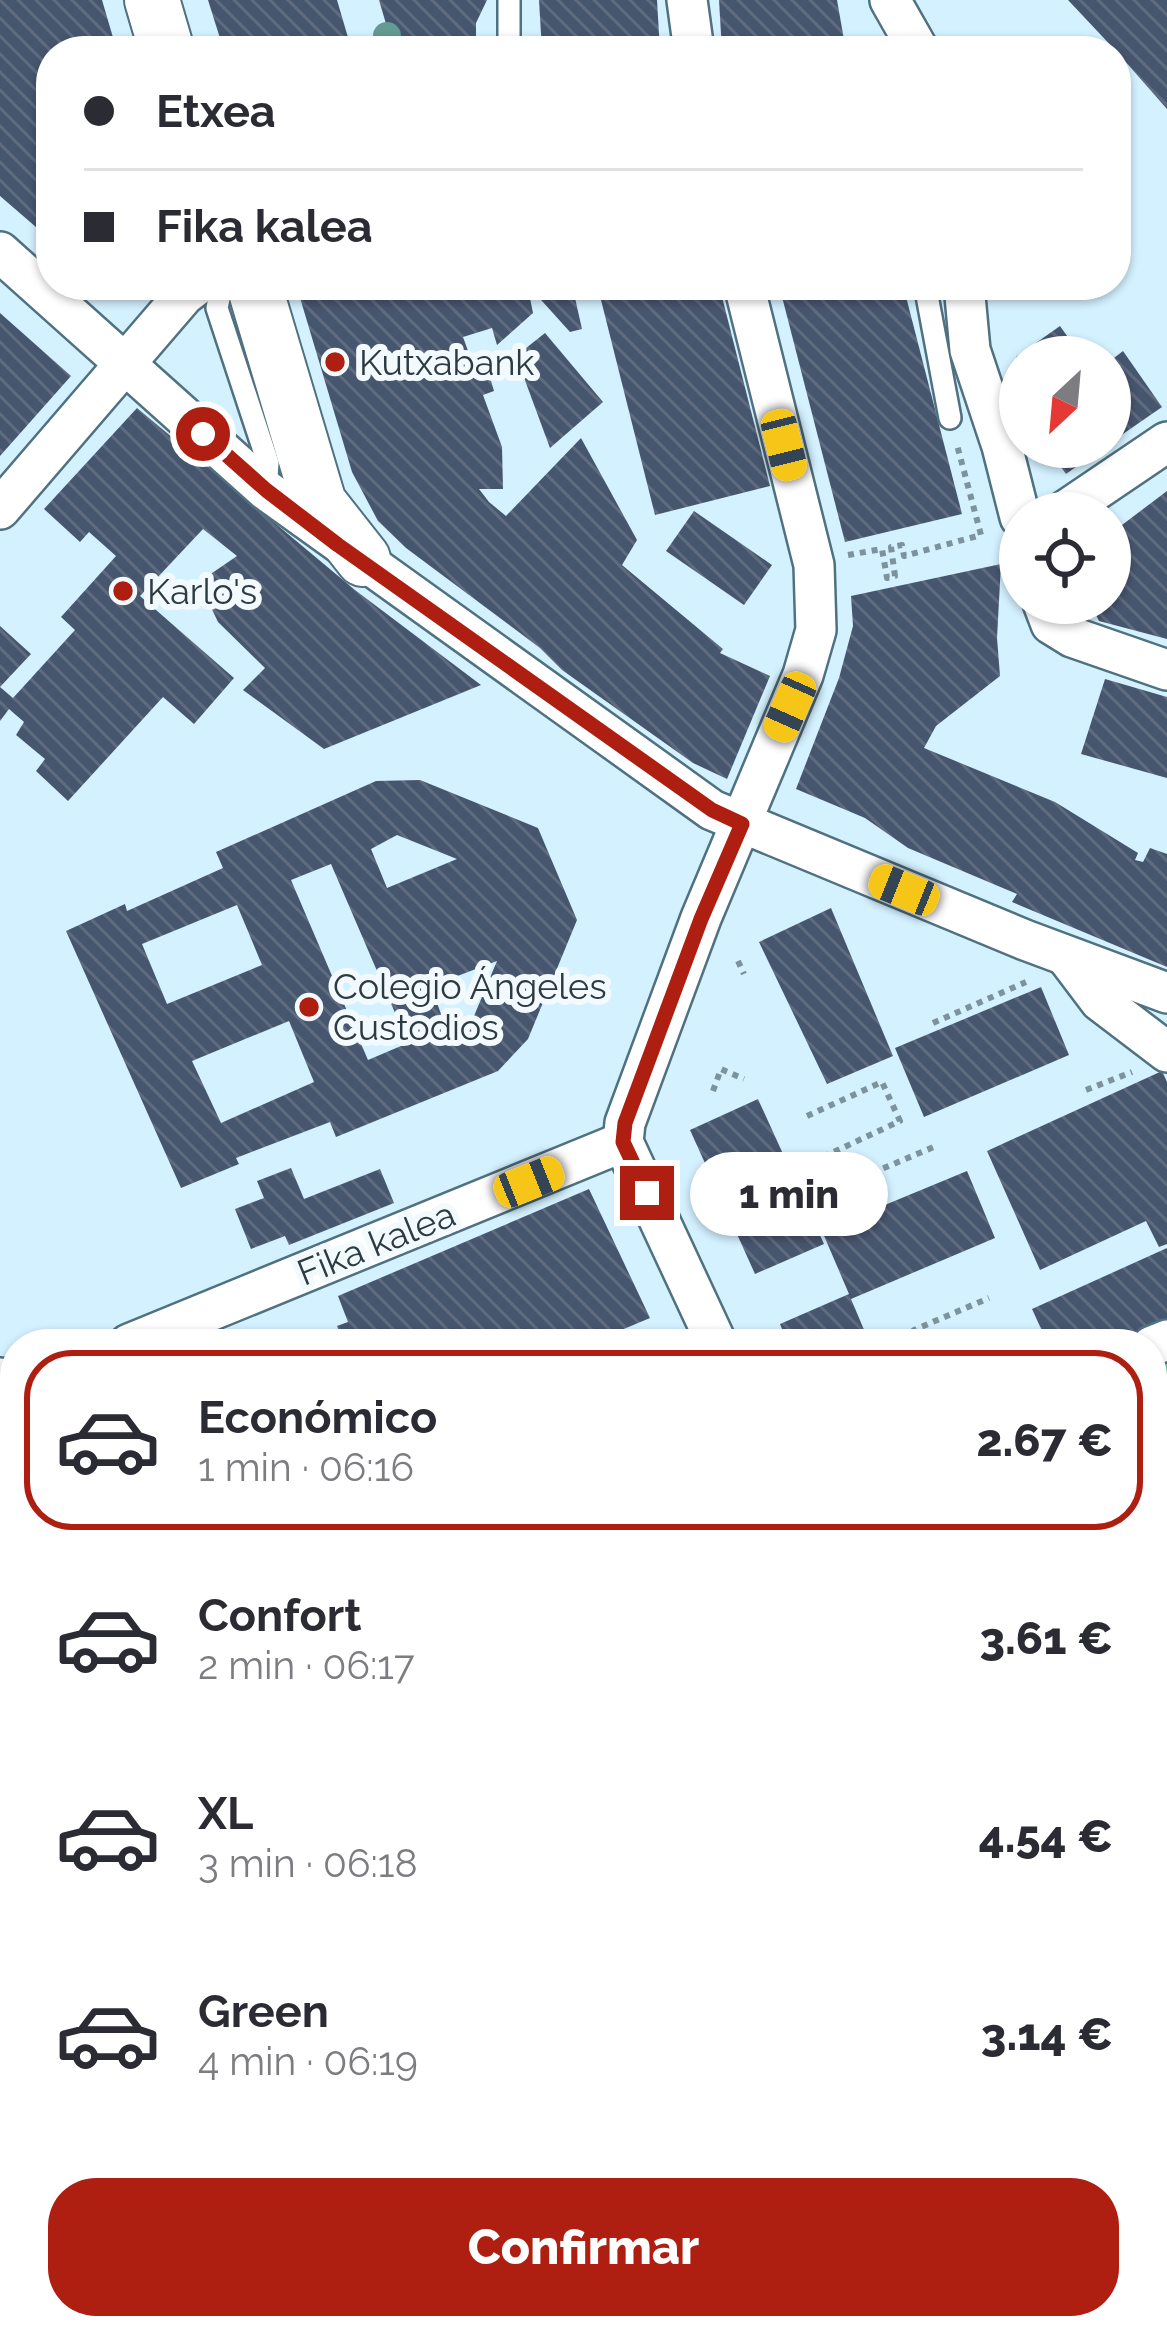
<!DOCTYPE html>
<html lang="es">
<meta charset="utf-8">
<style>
:root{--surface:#fff;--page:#f2f2f3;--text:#2b2b33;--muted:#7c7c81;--line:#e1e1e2;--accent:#ae1f11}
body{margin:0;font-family:Raleway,sans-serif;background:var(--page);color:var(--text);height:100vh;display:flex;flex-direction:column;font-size:45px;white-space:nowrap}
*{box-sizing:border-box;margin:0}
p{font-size:39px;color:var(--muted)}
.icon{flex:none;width:66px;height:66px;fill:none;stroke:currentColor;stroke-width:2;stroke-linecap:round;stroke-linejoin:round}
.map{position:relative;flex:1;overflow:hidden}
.side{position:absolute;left:0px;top:1329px;width:1167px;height:1011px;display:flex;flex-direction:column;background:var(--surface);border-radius:48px 48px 0 0;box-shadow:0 3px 9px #0004}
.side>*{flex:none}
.guide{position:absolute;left:36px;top:36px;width:1095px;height:264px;border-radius:48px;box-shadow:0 3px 9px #0004;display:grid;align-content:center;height:264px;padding:0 48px;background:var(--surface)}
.needle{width:78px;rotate:206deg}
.controls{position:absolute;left:999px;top:336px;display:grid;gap:24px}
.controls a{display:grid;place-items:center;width:132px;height:132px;border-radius:50%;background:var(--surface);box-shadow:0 3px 9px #0004;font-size:60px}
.end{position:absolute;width:54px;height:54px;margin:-27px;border:15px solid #ae1f11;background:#fff;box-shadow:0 0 0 6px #fff}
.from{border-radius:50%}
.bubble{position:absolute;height:84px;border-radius:42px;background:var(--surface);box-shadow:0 3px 9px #0004;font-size:39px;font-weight:800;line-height:84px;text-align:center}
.car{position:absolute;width:36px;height:72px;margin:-36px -18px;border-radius:15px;box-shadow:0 0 9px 3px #0007;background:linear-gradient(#f5c518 24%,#345 0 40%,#f5c518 0 76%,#345 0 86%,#f5c518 0)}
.guide b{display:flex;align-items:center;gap:42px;height:114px;font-size:45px}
.guide b+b{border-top:3px solid var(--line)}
.guide i{width:30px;height:30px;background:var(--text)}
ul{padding:21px 0 0;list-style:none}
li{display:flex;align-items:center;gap:36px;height:180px;margin:0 24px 18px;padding:0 24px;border:6px solid transparent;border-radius:48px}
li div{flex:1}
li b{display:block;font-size:45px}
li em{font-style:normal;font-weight:800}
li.selected{border-color:var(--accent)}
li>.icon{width:108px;height:108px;stroke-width:1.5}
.action{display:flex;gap:24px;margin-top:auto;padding:24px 48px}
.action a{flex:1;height:138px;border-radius:48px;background:var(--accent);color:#fff;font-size:48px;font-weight:800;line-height:138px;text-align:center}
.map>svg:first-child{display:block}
.park{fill:url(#park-dots)}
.pitch{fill:#7fcca6}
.building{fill:url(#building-back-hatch);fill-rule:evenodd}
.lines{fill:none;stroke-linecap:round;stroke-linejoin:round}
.lane-casing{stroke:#507180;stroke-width:26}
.street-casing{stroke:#507180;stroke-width:44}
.secondary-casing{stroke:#507180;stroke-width:58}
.path{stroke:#7d939c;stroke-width:6;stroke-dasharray:6 6;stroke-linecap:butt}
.lane{stroke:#fff;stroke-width:21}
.street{stroke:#fff;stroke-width:39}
.secondary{stroke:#fff;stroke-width:54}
.tree{fill:#639a92}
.route{stroke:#ae1f11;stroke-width:15}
.poi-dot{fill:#ae1f11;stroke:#f3fafe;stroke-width:4.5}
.labels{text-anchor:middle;stroke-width:12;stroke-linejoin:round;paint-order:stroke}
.poi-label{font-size:36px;fill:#2c3b41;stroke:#f3fafe;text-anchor:start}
.street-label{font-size:36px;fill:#2c3b41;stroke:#f3fafe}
</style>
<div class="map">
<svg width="1167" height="2339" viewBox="0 0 1167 2339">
<defs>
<pattern id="park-dots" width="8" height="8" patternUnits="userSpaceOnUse" patternTransform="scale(3)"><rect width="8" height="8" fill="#7fcca6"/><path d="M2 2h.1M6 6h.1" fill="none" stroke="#68a789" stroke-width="1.8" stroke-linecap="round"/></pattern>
<pattern id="building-back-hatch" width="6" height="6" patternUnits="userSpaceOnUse" patternTransform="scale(3)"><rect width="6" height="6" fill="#47566f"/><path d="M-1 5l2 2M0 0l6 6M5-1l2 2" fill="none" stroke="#5f6c80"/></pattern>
</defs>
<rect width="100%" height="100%" fill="#d4f1ff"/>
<g class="park">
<path d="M 1167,1358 L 1167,1503 L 1152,1508 L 1152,1364 Z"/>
<path d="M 1167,2049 L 1167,2308 L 1152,2273 L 1152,2052 Z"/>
</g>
<path class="pitch" d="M 1167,1601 L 1167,1683 L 1152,1689 L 1152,1606 Z"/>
<g class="building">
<path d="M 0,0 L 102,0 L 117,51 L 51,51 L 51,240 L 0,196 Z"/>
<path d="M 208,0 L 337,0 L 352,51 L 224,51 Z"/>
<path d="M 379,0 L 487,0 L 476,23 L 476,51 L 394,51 Z"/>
<path d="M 539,0 L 657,0 L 660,51 L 542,51 Z"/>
<path d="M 719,0 L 837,0 L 846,51 L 722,51 Z"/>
<path d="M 1068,0 L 1167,0 L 1167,109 L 1116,51 Z"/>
<path d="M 104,285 L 134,285 L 121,300 Z"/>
<path d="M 320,285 L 719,285 L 770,486 L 655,515 L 599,292 L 575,298 L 582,329 L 570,332 L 533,291 L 529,293 L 533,313 L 497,345 L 492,328 L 463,337 L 476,373 L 489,374 L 494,391 L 483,395 L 502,447 L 503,489 L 479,489 L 489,502 L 506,516 L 581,438 L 637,540 L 622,565 L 723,649 L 720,653 L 770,676 L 727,779 L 693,763 L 562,670 L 540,648 L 406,548 L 378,521 L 352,472 L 298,291 Z"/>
<path d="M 779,285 L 903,285 L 962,514 L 845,542 Z"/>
<path d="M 0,313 L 71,376 L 0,456 Z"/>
<path d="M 1060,326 L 1082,357 L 1016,357 Z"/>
<path d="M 545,333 L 603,402 L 550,448 L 516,356 Z"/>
<path d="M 1123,351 L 1162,407 L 1110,443 L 1110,361 Z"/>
<path d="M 137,408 L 355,590 L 481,685 L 324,749 L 243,690 L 265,668 L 218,622 L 199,582 L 237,556 L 203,529 L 140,596 L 234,678 L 194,724 L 163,697 L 68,801 L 36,771 L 45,759 L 16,735 L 24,722 L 9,709 L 0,721 L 0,626 L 31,654 L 0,687 L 13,698 L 75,630 L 61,617 L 116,556 L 89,532 L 80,542 L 44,509 Z"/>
<path d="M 1047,447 L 1104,447 L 1066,474 Z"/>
<path d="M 1167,491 L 1167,639 L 1099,621 L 1090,603 L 1110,603 L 1110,534 Z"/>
<path d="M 694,511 L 772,565 L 744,605 L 666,551 Z"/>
<path d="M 1001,564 L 997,638 L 1000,676 L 936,726 L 924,748 L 1055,802 L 1138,853 L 1135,860 L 1143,862 L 1150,848 L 1167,854 L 1167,967 L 1012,902 L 1017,894 L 908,848 L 865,818 L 796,789 L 839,678 L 853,626 L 851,596 Z"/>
<path d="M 1105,679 L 1167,697 L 1167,778 L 1081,754 Z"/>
<path d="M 420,780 L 538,828 L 577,920 L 528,1039 L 498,1071 L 336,1137 L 330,1122 L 236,1158 L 239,1164 L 181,1188 L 66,931 L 125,904 L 127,911 L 223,868 L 216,852 L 376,781 ZM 397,835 L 457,859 L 387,888 L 371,849 ZM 331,864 L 408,1043 L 368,1060 L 291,880 ZM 237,905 L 262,965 L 167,1004 L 142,944 ZM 497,961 L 474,1016 L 446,1028 L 431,986 ZM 289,1021 L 314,1082 L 221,1123 L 192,1061 Z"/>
<path d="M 831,908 L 893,1056 L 827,1084 L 759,942 Z"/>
<path d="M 1041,987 L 1069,1055 L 924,1117 L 895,1048 Z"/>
<path d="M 1162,1071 L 1167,1082 L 1167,1244 L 1159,1247 L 1146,1221 L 1040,1270 L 987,1151 Z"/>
<path d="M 758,1099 L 824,1244 L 755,1274 L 690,1130 Z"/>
<path d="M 291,1168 L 304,1199 L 380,1169 L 394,1203 L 289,1245 L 285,1236 L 251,1249 L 235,1209 L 264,1198 L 257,1181 Z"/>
<path d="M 967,1171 L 995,1238 L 851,1299 L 870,1344 L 788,1344 L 780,1324 L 849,1294 L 822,1231 Z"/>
<path d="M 589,1189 L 650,1318 L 588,1344 L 344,1344 L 337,1326 L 348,1322 L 338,1296 Z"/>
<path d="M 1167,1248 L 1167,1327 L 1129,1344 L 1048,1344 L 1032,1309 Z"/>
<path d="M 15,1424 L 15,1573 L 0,1578 L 0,1427 Z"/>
<path d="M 15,1581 L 15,1708 L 0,1674 L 0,1588 Z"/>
<path d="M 1167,1753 L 1167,2022 L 1152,2026 L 1152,1758 Z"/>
<path d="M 15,1883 L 15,2055 L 0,2024 L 0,1891 Z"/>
<path d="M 0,2137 L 15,2161 L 15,2258 L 0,2239 Z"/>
<path d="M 0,2266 L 15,2291 L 15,2325 L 119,2325 L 126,2339 L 0,2339 Z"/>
<path d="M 1152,2273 L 1167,2308 L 1167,2339 L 1100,2339 L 1094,2325 L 1152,2325 Z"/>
<path d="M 147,2325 L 465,2325 L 484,2339 L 155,2339 Z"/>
<path d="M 595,2325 L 713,2325 L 703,2339 L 585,2339 Z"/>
<path d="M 911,2325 L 982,2325 L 988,2339 L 917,2339 Z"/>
</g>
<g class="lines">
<g class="lane-casing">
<g id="lane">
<path d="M 509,51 L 509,0"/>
<path d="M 222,285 L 217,308 L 268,463 L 266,490"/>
<path d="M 925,285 L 950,418"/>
</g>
</g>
<g class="street-casing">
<g id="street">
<path d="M 687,0 L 694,51"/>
<path d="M 890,0 L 919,51"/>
<path d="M 0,252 L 266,490 L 712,810 L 1025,940 L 1167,993"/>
<path d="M 964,285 L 970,350 L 1002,446 L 1020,517"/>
<path d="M 0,509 L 184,295 L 197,285"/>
<path d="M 1062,513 L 1167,442"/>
<path d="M 1043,603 L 1051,624 L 1072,637 L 1167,670"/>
<path d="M 1066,956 L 1100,1001 L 1167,1052"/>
<path d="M 129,1344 L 623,1142"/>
<path d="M 717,1344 L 623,1142 L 625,1123 L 701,918 L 803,675 L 816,630 L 814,565 L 744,285"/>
<path d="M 1152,1346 L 1167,1340"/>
<path d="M 0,1378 L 13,1392 L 11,1403 L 0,1410"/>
<path d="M 1152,1528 L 1167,1522"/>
<path d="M 1152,1722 L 1167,1717"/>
<path d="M 0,2087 L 15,2105"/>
<path d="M 1152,2186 L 1167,2225"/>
<path d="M 131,2325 L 139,2339"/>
<path d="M 882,2325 L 890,2339"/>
</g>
</g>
<g class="secondary-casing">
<g id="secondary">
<path d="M 152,0 L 167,51"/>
<path d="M 254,285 L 319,503 L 363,559"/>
</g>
</g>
<g class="path">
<path d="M 848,555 L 882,549 L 887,578 L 895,576 L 891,547 L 902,545 L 904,556 L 981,535 L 957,445"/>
<path d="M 738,961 L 744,974"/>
<path d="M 933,1023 L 1026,982"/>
<path d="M 1086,1090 L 1132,1072"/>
<path d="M 713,1091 L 721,1069 L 744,1079"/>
<path d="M 807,1116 L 882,1082 L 900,1121 L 825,1156"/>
<path d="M 839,1187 L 936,1146"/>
<path d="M 920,1344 L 914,1330 L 989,1298"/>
<path d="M 998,1344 L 1008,1340"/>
<path d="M 1152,1595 L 1167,1590"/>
<path d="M 1152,2040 L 1167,2036"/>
<path d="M 1152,2048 L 1167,2044"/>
<path d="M 746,2325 L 751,2339"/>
<path d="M 710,2339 L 712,2336 L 718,2339"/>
</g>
<use href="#lane" class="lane"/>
<use href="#street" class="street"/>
<use href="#secondary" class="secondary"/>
</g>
<circle class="tree" cx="387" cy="36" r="14"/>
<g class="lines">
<path class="route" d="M 203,434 L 266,490 L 338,545 L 712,810 L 742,824 L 701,919 L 625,1123 L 623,1142 L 647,1193"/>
</g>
<g class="poi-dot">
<circle cx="335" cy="362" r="12"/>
<circle cx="123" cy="591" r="12"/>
<circle cx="309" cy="1007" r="12"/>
</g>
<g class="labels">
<g class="poi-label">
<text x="359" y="375">Kutxabank</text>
<text x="147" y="604">Karlo's</text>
<text x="333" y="999">Colegio Ángeles<tspan x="333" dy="41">Custodios</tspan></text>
</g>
<g class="street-label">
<text transform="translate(376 1243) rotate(-22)" y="13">Fika kalea</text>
</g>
</g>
</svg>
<div class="controls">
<a><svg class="needle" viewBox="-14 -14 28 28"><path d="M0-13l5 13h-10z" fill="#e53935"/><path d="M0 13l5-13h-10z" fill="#7c7c81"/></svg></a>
<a><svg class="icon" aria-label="locate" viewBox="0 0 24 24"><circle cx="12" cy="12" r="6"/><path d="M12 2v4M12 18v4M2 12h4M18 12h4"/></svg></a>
</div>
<i class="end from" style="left:203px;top:434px"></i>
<i class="end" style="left:647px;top:1193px"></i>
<div class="bubble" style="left:690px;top:1152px;width:198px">1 min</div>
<i class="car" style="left:784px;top:445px;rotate:166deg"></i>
<i class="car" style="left:790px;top:707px;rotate:204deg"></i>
<i class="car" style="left:904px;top:890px;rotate:292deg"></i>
<i class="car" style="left:529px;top:1182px;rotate:68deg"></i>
<div class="guide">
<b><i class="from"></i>Etxea</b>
<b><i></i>Fika kalea</b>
</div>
<section class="side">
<ul>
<li class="selected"><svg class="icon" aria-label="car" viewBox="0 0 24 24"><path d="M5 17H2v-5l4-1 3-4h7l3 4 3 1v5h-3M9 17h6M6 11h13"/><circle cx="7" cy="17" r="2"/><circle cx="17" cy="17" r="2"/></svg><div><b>Económico</b><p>1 min · 06:16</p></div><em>2.67 €</em></li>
<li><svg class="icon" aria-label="car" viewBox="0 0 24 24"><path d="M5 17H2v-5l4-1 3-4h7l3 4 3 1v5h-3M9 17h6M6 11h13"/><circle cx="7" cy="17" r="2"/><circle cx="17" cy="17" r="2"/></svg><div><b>Confort</b><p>2 min · 06:17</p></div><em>3.61 €</em></li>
<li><svg class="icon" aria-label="car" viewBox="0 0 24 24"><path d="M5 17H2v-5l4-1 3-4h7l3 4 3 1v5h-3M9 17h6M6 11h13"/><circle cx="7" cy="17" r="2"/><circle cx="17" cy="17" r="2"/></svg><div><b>XL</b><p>3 min · 06:18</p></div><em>4.54 €</em></li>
<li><svg class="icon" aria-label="car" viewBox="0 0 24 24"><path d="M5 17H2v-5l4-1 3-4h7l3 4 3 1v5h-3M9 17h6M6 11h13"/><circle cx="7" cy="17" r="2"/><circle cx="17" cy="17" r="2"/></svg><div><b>Green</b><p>4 min · 06:19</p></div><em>3.14 €</em></li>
</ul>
<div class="action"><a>Confirmar</a></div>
</section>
</div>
